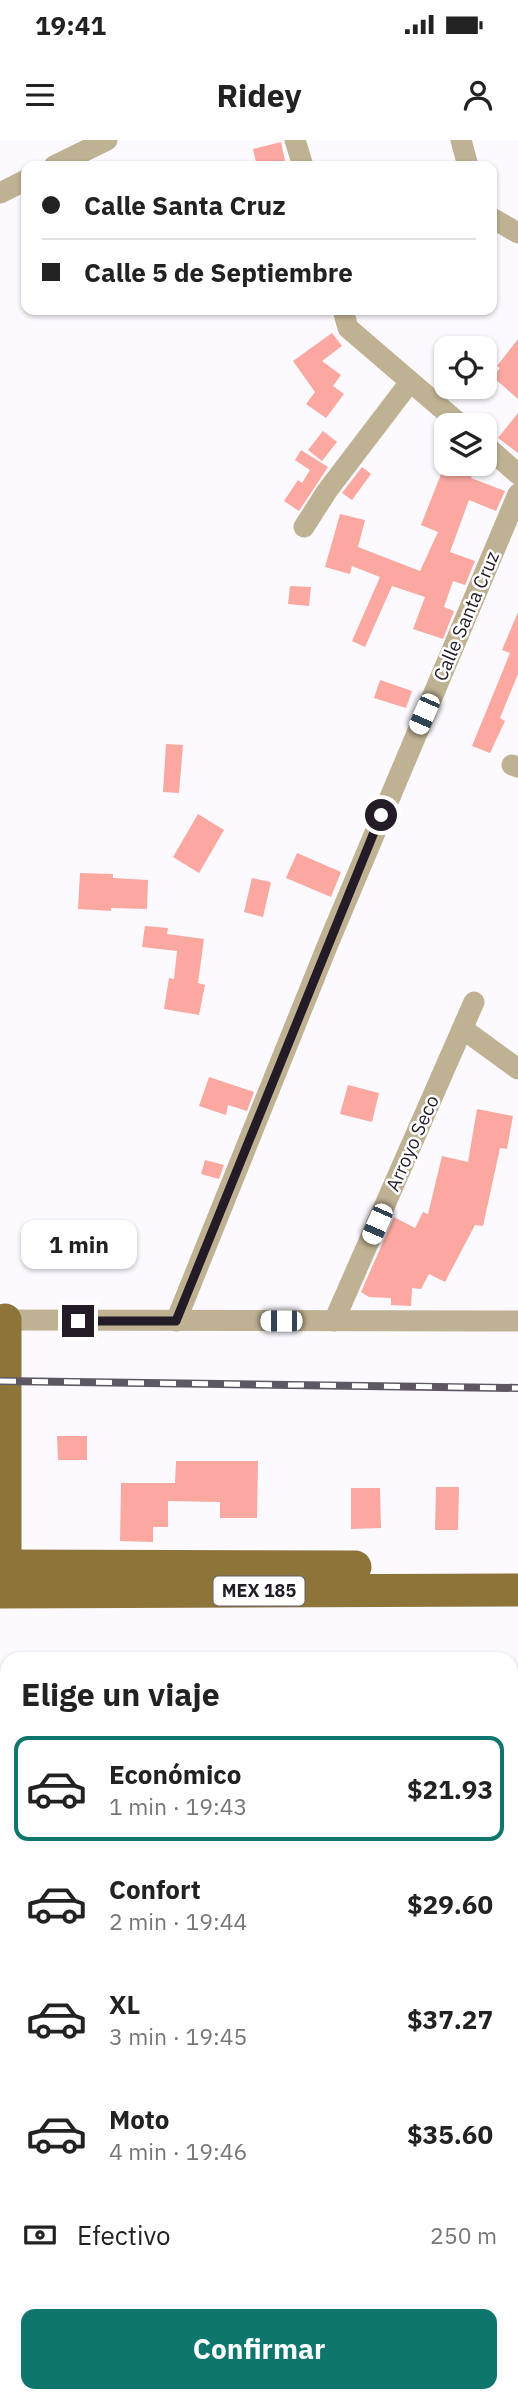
<!DOCTYPE html>
<html lang="es">
<meta charset="utf-8">
<style>
:root{--surface:#fff;--page:#f2f2f2;--text:#222;--muted:#767676;--line:#e0e0e0;--accent:#0f766e}
body{margin:0;font-family:"IBM Plex Sans",sans-serif;background:var(--page);color:var(--text);height:100vh;display:flex;flex-direction:column;font-size:26px;white-space:nowrap}
*{box-sizing:border-box;margin:0}
p{font-size:23px;color:var(--muted)}
.icon{flex:none;width:38px;height:38px;fill:none;stroke:currentColor;stroke-width:2;stroke-linecap:round;stroke-linejoin:round}
.map{position:relative;flex:1;overflow:hidden}
.sheet{position:absolute;left:0px;top:1512px;width:518px;height:751px;display:flex;flex-direction:column;background:var(--surface);border-radius:21px 21px 0 0;box-shadow:0 2px 5px #0004}
.sheet>*{flex:none}
.hud{position:absolute;left:21px;top:21px;width:476px;height:154px;border-radius:14px;box-shadow:0 2px 5px #0004;display:grid;align-content:center;height:154px;padding:0 21px;background:var(--surface)}
.buttons{position:absolute;left:434px;top:196px;display:grid;gap:14px}
.buttons a{display:grid;place-items:center;width:63px;height:63px;border-radius:14px;background:var(--surface);box-shadow:0 2px 5px #0004;font-size:35px}
.end{position:absolute;width:32px;height:32px;margin:-16px;border:9px solid #231c27;background:#fff;box-shadow:0 0 0 4px #fff}
.from{border-radius:50%}
.bubble{position:absolute;height:49px;border-radius:14px;background:var(--surface);box-shadow:0 2px 5px #0004;font-size:23px;font-weight:800;line-height:49px;text-align:center}
.car{position:absolute;width:21px;height:42px;margin:-21px -10px;border-radius:9px;box-shadow:0 0 5px 2px #0007;background:linear-gradient(#fff 24%,#345 0 40%,#fff 0 76%,#345 0 86%,#fff 0)}
.hud b{display:flex;align-items:center;gap:24px;height:66px;font-size:26px}
.hud b+b{border-top:2px solid var(--line)}
.hud i{width:18px;height:18px;background:var(--text)}
ul{padding:0;list-style:none}
li{display:flex;align-items:center;gap:21px;height:105px;margin:0 14px 10px;padding:0 7px;border:4px solid transparent;border-radius:14px}
li div{flex:1}
li b{display:block;font-size:26px}
li em{font-style:normal;font-weight:800}
li.on{border-color:var(--accent)}
li>.icon{width:63px;height:63px;stroke-width:1.5}
h2{padding:0 21px;font-size:32px;line-height:84px}
.pay{display:flex;align-items:center;gap:18px;height:77px;padding:0 21px;font-size:26px}
.pay p{margin-inline-start:auto}
.button{display:flex;gap:14px;margin-top:auto;padding:14px 21px}
.button a{flex:1;height:80px;border-radius:14px;background:var(--accent);color:#fff;font-size:28px;font-weight:800;line-height:80px;text-align:center}
.status{display:flex;justify-content:space-between;align-items:center;height:49px;padding:0 35px;background:var(--surface);direction:ltr}
.status svg{height:19px;fill:currentColor}
header{display:flex;justify-content:space-between;align-items:center;height:91px;padding:0 21px;background:var(--surface);font-size:32px;font-weight:800}
.map>svg:first-child{display:block}
.building{fill:#fba8a1}
.lines{fill:none;stroke-linecap:round;stroke-linejoin:round}
.minor{stroke:#bfb293;stroke-width:21}
.primary{stroke:#8d7539;stroke-width:33}
.rail-casing{stroke:#5e5862;stroke-width:8}
.rail{stroke:#fff;stroke-width:5;stroke-dasharray:16;stroke-linecap:butt}
.route{stroke:#231c27;stroke-width:9}
.labels{text-anchor:middle;stroke-width:5;stroke-linejoin:round;paint-order:stroke}
.shield{fill:#fff;stroke:#656068;stroke-width:2}
.shield-label{font-size:18px;font-weight:bold;fill:#231c27}
.street-label{font-size:19px;fill:#231c27;stroke:#fff}
</style>
<div class="status"><b>19:41</b><svg viewBox="0 0 49 12"><path d="M0 12V9h3v3zM5 12V6h3v6zM10 12V3h3v9zM15 12V0h3v12zM26 1h20v11H26zM47 4h2v5h-2z"/></svg></div>
<header><svg class="icon" aria-label="menu" viewBox="0 0 24 24"><path d="M4 6h16M4 12h16M4 18h16"/></svg>Ridey<svg class="icon" aria-label="person" viewBox="0 0 24 24"><circle cx="12" cy="8" r="4"/><path d="M4 21q1-7 8-7t8 7"/></svg></header>
<div class="map">
<svg width="518" height="2262" viewBox="0 0 518 2262">
<rect width="100%" height="100%" fill="#fcf9ff"/>
<g class="building">
<path d="M 281,2 L 286,26 L 257,26 L 253,9 Z"/>
<path d="M 332,193 L 342,206 L 322,221 L 341,235 L 333,246 L 344,254 L 326,278 L 306,264 L 315,252 L 293,221 Z"/>
<path d="M 518,199 L 518,259 L 493,237 L 500,228 L 497,226 Z"/>
<path d="M 518,273 L 518,313 L 498,298 Z"/>
<path d="M 323,291 L 337,302 L 322,321 L 308,310 Z"/>
<path d="M 301,310 L 328,327 L 299,371 L 284,361 L 298,340 L 302,343 L 310,330 L 295,320 Z"/>
<path d="M 445,324 L 477,324 L 471,338 L 505,351 L 496,371 L 469,360 L 450,412 L 475,421 L 465,445 L 453,441 L 444,467 L 454,471 L 443,499 L 413,489 L 425,457 L 392,446 L 365,507 L 352,501 L 380,437 L 352,426 L 350,434 L 325,427 L 340,374 L 365,380 L 358,407 L 420,431 L 438,392 L 421,385 Z"/>
<path d="M 362,327 L 371,334 L 352,360 L 342,353 Z"/>
<path d="M 290,446 L 311,447 L 309,466 L 288,464 Z"/>
<path d="M 518,472 L 518,534 L 500,578 L 505,581 L 490,613 L 472,606 L 510,513 L 502,510 Z"/>
<path d="M 380,540 L 412,551 L 406,568 L 374,558 Z"/>
<path d="M 166,604 L 183,605 L 179,653 L 163,652 Z"/>
<path d="M 198,674 L 224,690 L 199,733 L 173,717 Z"/>
<path d="M 297,713 L 341,732 L 331,757 L 286,738 Z"/>
<path d="M 80,733 L 113,734 L 113,738 L 148,740 L 147,769 L 111,768 L 111,771 L 78,769 Z"/>
<path d="M 252,738 L 271,742 L 263,777 L 244,772 Z"/>
<path d="M 145,786 L 168,788 L 167,794 L 204,799 L 198,843 L 205,845 L 199,875 L 164,869 L 169,838 L 174,839 L 177,811 L 142,807 Z"/>
<path d="M 209,937 L 254,952 L 247,971 L 228,965 L 226,975 L 199,966 Z"/>
<path d="M 348,945 L 379,953 L 372,982 L 340,974 Z"/>
<path d="M 477,969 L 513,976 L 507,1009 L 500,1008 L 483,1086 L 475,1085 L 445,1142 L 429,1134 L 421,1149 L 412,1148 L 411,1166 L 391,1165 L 391,1158 L 369,1157 L 361,1152 L 394,1077 L 415,1088 L 423,1072 L 428,1074 L 442,1016 L 468,1022 Z"/>
<path d="M 205,1020 L 224,1025 L 219,1039 L 201,1034 Z"/>
<path d="M 57,1296 L 87,1296 L 87,1320 L 58,1320 Z"/>
<path d="M 176,1321 L 258,1321 L 257,1378 L 220,1378 L 220,1362 L 168,1361 L 168,1387 L 153,1387 L 153,1402 L 120,1401 L 121,1343 L 175,1343 Z"/>
<path d="M 436,1347 L 459,1347 L 458,1390 L 435,1390 Z"/>
<path d="M 351,1348 L 380,1348 L 381,1388 L 351,1389 Z"/>
</g>
<g class="lines">
<g class="minor">
<path d="M 295,0 L 303,26"/>
<path d="M 461,0 L 468,26"/>
<path d="M 54,26 L 107,0"/>
<path d="M 0,53 L 26,40"/>
<path d="M 492,78 L 518,93"/>
<path d="M 343,170 L 348,188 L 461,285"/>
<path d="M 485,305 L 518,334"/>
<path d="M 304,387 L 327,351 L 410,242"/>
<path d="M 512,625 L 518,627"/>
<path d="M 463,889 L 518,929"/>
<path d="M 0,1180 L 518,1181"/>
<path d="M 176,1181 L 328,804 L 518,354"/>
<path d="M 334,1181 L 474,862"/>
</g>
<g class="primary">
<path d="M 0,1426 L 355,1427"/>
<path d="M 0,1441 L 5,1426 L 5,1180"/>
<path d="M 0,1452 L 518,1450"/>
</g>
<g class="rail-casing">
<path id="rail" d="M 0,1241 L 518,1248"/>
</g>
<use href="#rail" class="rail"/>
</g>
<g class="lines">
<path class="route" d="M 78,1181 L 176,1181 L 381,675"/>
</g>
<g class="labels">
<rect class="shield" x="213.5" y="1436.5" width="91" height="29" rx="5"/>
<g class="shield-label">
<text x="259" y="1457">MEX 185</text>
</g>
<g class="street-label">
<text transform="translate(466 476) rotate(-67)" y="7">Calle Santa Cruz</text>
<text transform="translate(412 1003) rotate(-66)" y="7">Arroyo Seco</text>
</g>
</g>
</svg>
<div class="buttons">
<a><svg class="icon" aria-label="locate" viewBox="0 0 24 24"><circle cx="12" cy="12" r="6"/><path d="M12 2v4M12 18v4M2 12h4M18 12h4"/></svg></a>
<a><svg class="icon" aria-label="layers" viewBox="0 0 24 24"><path d="M12 4l9 5-9 5-9-5zM3 14l9 5 9-5"/></svg></a>
</div>
<i class="end from" style="left:381px;top:675px"></i>
<i class="end" style="left:78px;top:1181px"></i>
<div class="bubble" style="left:21px;top:1080px;width:116px">1 min</div>
<i class="car" style="left:424px;top:574px;rotate:204deg"></i>
<i class="car" style="left:377px;top:1084px;rotate:204deg"></i>
<i class="car" style="left:281px;top:1181px;rotate:270deg"></i>
<div class="hud">
<b><i class="from"></i>Calle Santa Cruz</b>
<b><i></i>Calle 5 de Septiembre</b>
</div>
<section class="sheet">
<h2>Elige un viaje</h2>
<ul>
<li class="on"><svg class="icon" aria-label="car" viewBox="0 0 24 24"><path d="M5 17H2v-5l4-1 3-4h7l3 4 3 1v5h-3M9 17h6M6 11h13"/><circle cx="7" cy="17" r="2"/><circle cx="17" cy="17" r="2"/></svg><div><b>Económico</b><p>1 min · 19:43</p></div><em>$21.93</em></li>
<li><svg class="icon" aria-label="car" viewBox="0 0 24 24"><path d="M5 17H2v-5l4-1 3-4h7l3 4 3 1v5h-3M9 17h6M6 11h13"/><circle cx="7" cy="17" r="2"/><circle cx="17" cy="17" r="2"/></svg><div><b>Confort</b><p>2 min · 19:44</p></div><em>$29.60</em></li>
<li><svg class="icon" aria-label="car" viewBox="0 0 24 24"><path d="M5 17H2v-5l4-1 3-4h7l3 4 3 1v5h-3M9 17h6M6 11h13"/><circle cx="7" cy="17" r="2"/><circle cx="17" cy="17" r="2"/></svg><div><b>XL</b><p>3 min · 19:45</p></div><em>$37.27</em></li>
<li><svg class="icon" aria-label="car" viewBox="0 0 24 24"><path d="M5 17H2v-5l4-1 3-4h7l3 4 3 1v5h-3M9 17h6M6 11h13"/><circle cx="7" cy="17" r="2"/><circle cx="17" cy="17" r="2"/></svg><div><b>Moto</b><p>4 min · 19:46</p></div><em>$35.60</em></li>
</ul>
<div class="pay"><svg class="icon" aria-label="cash" viewBox="0 0 24 24"><path d="M3 7h18v10H3z"/><circle cx="12" cy="12" r="2"/></svg>Efectivo<p>250 m</p></div>
<div class="button"><a>Confirmar</a></div>
</section>
</div>
